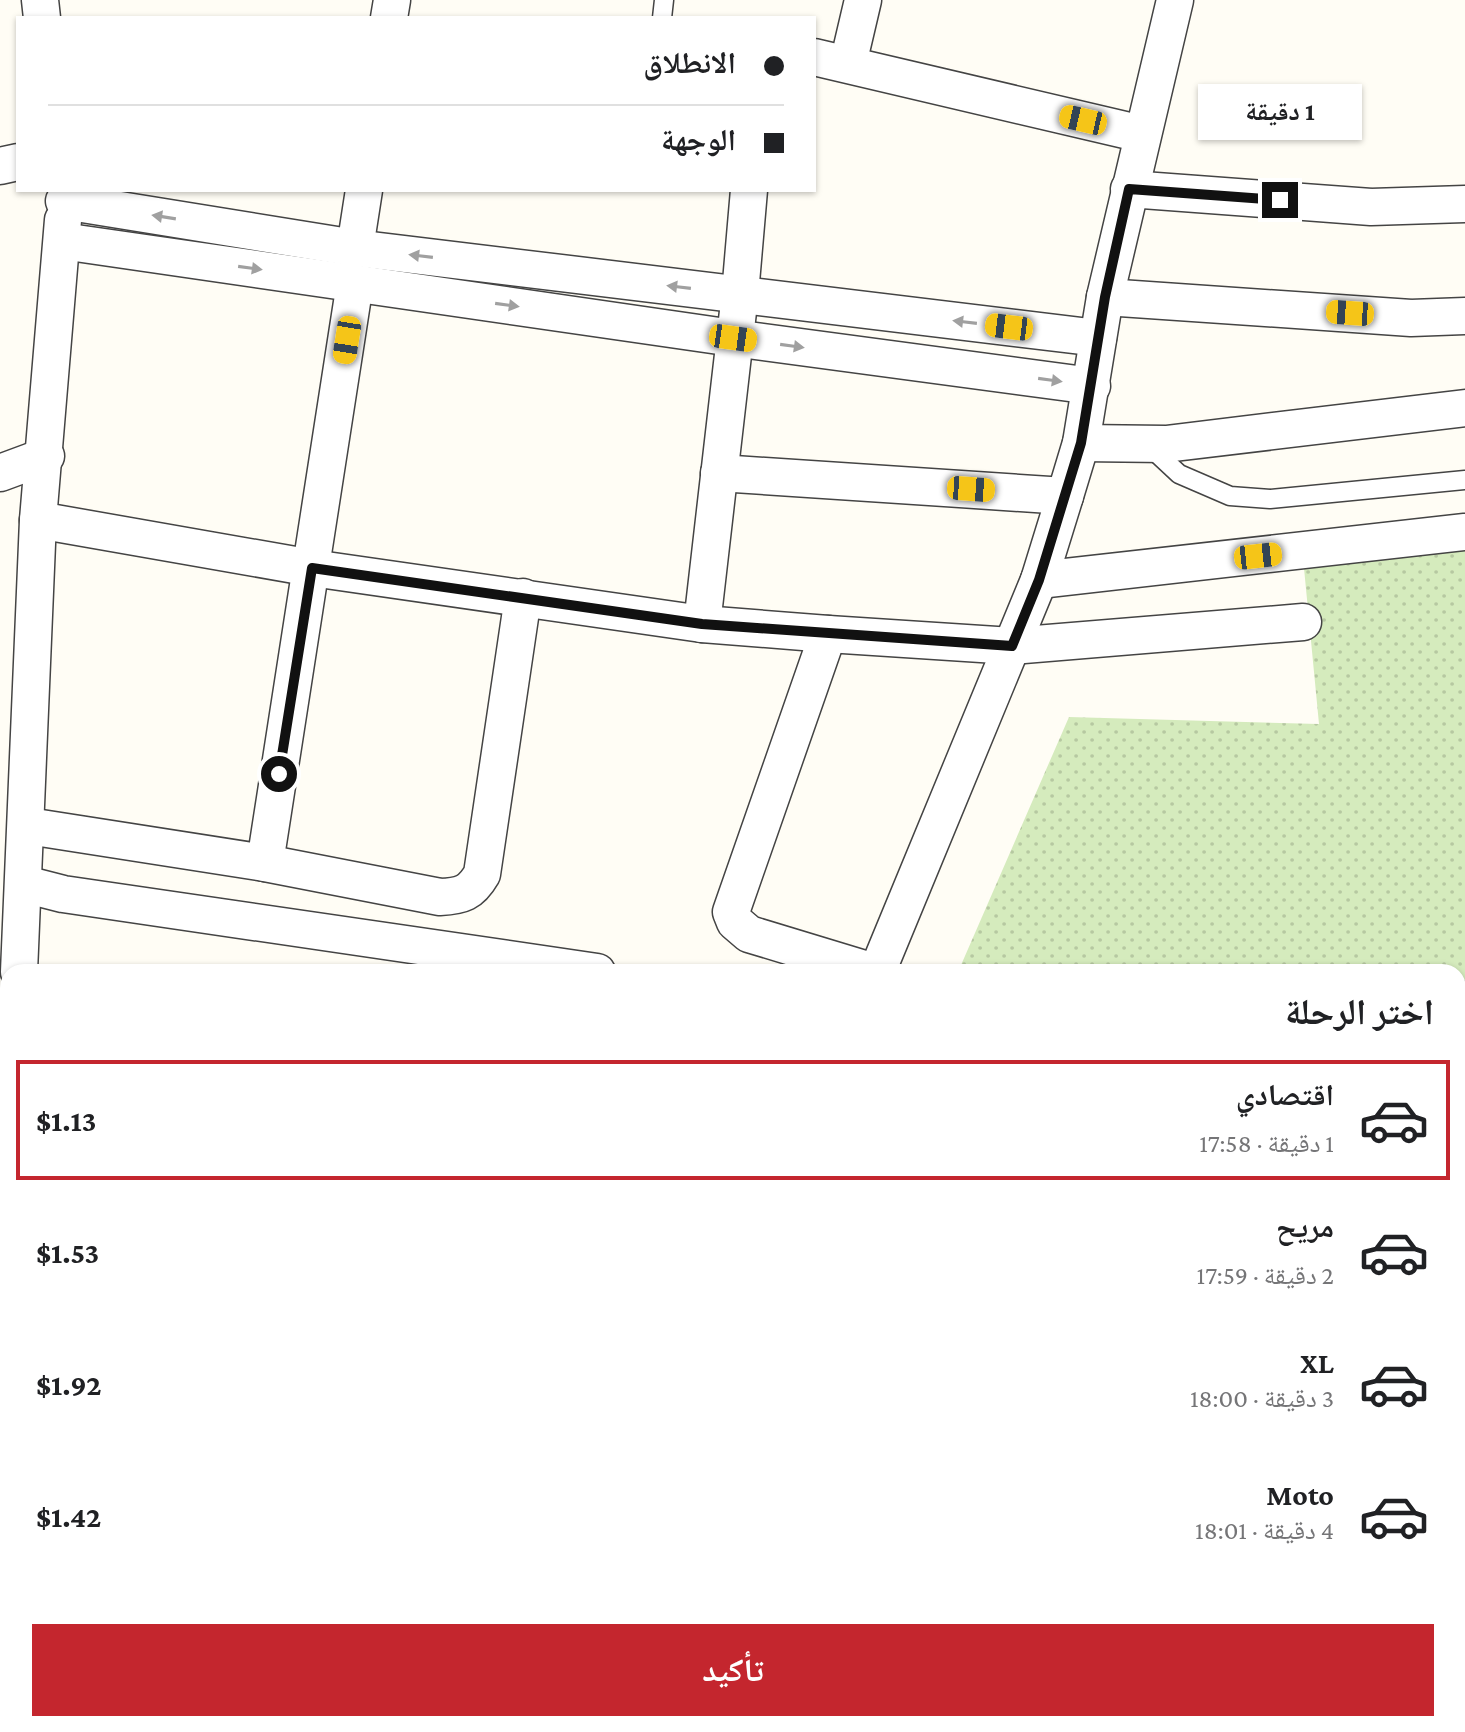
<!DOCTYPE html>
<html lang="ar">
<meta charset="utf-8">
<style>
:root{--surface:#fff;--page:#f6f6f6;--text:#202124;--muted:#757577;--line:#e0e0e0;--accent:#c4262e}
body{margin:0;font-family:"Crimson Pro","Noto Naskh Arabic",serif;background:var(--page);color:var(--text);direction:rtl;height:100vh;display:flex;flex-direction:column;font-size:30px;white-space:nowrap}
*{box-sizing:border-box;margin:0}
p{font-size:26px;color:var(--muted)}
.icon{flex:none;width:44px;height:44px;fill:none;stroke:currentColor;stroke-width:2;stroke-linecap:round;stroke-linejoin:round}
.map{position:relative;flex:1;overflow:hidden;direction:ltr}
.sheet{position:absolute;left:0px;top:964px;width:1466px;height:768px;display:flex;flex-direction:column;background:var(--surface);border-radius:24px 24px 0 0;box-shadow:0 2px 6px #0004;direction:rtl}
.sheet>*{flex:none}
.banner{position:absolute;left:16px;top:16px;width:800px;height:176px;border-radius:0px;box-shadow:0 2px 6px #0004;direction:rtl;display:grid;align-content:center;height:176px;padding:0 32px;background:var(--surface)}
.end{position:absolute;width:36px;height:36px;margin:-18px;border:10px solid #111;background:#fff;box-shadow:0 0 0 4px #fff}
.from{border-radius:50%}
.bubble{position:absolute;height:56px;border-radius:0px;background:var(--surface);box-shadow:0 2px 6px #0004;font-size:26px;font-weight:700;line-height:56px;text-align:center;direction:rtl}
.car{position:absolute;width:24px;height:48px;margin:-24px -12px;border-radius:10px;box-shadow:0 0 6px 2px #0007;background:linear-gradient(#f5c518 24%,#345 0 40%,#f5c518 0 76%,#345 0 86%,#f5c518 0)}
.banner b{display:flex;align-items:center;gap:28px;height:76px;font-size:30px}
.banner b+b{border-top:2px solid var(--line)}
.banner i{width:20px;height:20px;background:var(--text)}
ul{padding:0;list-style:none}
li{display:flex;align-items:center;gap:24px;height:120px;margin:0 16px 12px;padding:0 16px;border:4px solid transparent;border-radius:0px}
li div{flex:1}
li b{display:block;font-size:30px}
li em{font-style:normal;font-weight:700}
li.selected{border-color:var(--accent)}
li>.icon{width:72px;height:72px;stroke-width:1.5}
h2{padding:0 32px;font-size:36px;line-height:96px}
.primary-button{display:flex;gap:16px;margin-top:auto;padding:16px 32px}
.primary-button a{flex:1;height:92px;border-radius:0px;background:var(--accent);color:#fff;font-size:32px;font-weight:700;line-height:92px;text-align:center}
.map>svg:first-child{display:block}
.grass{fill:url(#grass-dots)}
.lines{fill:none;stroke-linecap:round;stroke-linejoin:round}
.lane-casing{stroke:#444;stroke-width:21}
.street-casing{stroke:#444;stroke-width:39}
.lane{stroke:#fff;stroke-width:18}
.street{stroke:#fff;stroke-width:36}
.oneway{fill:#a0a0a0}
.route{stroke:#111;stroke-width:10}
</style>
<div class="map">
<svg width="1465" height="1732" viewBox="0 0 1465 1732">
<defs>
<pattern id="grass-dots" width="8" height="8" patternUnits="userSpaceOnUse" patternTransform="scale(2)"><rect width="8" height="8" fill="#d5ebbd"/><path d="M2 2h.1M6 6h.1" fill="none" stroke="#b6c8a1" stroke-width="1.8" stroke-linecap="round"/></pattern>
</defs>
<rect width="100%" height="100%" fill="#fffdf5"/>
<path class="grass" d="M 1465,520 L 1465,1011 L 1458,1012 L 1458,972 L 958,972 L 1069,717 L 1319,724 L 1301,537 Z"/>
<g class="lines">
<g class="lane-casing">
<g id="lane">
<path d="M 662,18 L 664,0"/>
<path d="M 1149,446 L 1179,474 L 1230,496 L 1270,499 L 1465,480"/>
</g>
</g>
<g class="street-casing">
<g id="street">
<path d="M 40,0 L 42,18"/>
<path d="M 389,18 L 392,0"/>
<path d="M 814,57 L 1142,134"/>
<path d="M 848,64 L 863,0"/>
<path d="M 0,166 L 18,162"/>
<path d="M 1129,189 L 1371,207 L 1465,204"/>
<path d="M 64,201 L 355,248 L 1098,338"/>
<path d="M 62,241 L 733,338 L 1092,386"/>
<path d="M 355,248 L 364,190"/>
<path d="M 1105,297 L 1411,318 L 1465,316"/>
<path d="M 1081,443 L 1166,444 L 1465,408"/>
<path d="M 0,473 L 46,456"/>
<path d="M 719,473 L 1065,496"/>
<path d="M 38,520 L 312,568 L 702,624 L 828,634 L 1012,646 L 1303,622"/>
<path d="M 1039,580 L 1465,532"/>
<path d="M 702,624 L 740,294 L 749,190"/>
<path d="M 828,634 L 731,912 L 735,922 L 749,934 L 874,972"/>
<path d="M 28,826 L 265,863 L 440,897 C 462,896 471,893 482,874 L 523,597"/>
<path d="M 265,863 L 355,283"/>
<path d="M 24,884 L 63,894 L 597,972"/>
<path d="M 19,972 L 38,520 L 63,220"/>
<path d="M 877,972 L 1039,580 L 1065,496 L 1081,443 L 1105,297 L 1175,0"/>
<path d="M 1458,1000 L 1465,1000"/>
<path d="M 1458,1042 L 1465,1042"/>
<path d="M 0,1140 L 8,1139"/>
<path d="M 1458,1213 L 1465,1214"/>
<path d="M 1458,1372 L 1465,1392"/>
<path d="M 0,1502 L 8,1500"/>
<path d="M 1458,1677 L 1465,1674"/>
<path d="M 222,1724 L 225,1732"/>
<path d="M 637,1724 L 646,1732"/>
<path d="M 291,1732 L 317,1724"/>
<path d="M 406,1732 L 412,1724"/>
<path d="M 461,1732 L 466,1724"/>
<path d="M 847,1732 L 866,1724"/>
<path d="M 1314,1732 L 1334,1724"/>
</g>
</g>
<use href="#lane" class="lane"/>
<use href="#street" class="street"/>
</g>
<defs><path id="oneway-solid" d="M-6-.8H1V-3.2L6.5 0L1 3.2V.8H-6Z" transform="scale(2)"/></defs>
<g class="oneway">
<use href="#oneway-solid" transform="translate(164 217) rotate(-171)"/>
<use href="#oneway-solid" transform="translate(421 256) rotate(-173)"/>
<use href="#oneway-solid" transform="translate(250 268) rotate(8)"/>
<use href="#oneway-solid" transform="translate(679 287) rotate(-173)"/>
<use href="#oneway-solid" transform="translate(507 305) rotate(8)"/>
<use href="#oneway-solid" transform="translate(965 322) rotate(-173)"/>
<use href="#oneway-solid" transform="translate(792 346) rotate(8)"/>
<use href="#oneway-solid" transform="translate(1050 380) rotate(8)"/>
</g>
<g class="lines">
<path class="route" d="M 279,774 L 312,568 L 702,624 L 1012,646 L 1039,580 L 1081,443 L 1105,297 L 1129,189 L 1280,200"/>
</g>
</svg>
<i class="end from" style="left:279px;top:774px"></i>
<i class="end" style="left:1280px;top:200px"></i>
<div class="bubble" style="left:1198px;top:84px;width:164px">1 دقيقة</div>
<i class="car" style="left:1083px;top:120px;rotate:283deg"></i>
<i class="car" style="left:1350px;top:313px;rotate:274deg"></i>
<i class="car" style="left:1009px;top:327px;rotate:277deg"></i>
<i class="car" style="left:733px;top:338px;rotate:98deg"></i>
<i class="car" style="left:347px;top:340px;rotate:189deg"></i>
<i class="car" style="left:971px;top:489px;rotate:94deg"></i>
<i class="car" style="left:1258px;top:556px;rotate:84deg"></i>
<div class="banner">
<b><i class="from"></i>الانطلاق</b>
<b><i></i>الوجهة</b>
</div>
<section class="sheet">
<h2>اختر الرحلة</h2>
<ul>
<li class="selected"><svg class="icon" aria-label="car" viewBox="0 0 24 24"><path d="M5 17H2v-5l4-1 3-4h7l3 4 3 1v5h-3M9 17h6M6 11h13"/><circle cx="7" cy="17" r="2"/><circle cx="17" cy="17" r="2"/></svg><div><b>اقتصادي</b><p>1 دقيقة · 17:58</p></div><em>$1.13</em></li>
<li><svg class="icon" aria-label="car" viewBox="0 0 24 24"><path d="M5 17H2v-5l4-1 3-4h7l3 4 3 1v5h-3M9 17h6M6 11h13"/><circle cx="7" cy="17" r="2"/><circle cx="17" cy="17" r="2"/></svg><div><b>مريح</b><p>2 دقيقة · 17:59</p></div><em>$1.53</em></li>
<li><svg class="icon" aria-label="car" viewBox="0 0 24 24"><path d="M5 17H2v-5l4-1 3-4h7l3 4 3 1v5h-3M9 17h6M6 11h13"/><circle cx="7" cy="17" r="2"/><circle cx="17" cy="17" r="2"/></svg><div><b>XL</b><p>3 دقيقة · 18:00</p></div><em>$1.92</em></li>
<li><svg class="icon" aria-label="car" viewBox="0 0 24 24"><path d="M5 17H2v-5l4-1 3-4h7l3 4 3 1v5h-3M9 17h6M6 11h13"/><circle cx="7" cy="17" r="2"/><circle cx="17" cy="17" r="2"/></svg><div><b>Moto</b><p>4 دقيقة · 18:01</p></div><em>$1.42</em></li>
</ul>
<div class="primary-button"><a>تأكيد</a></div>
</section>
</div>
